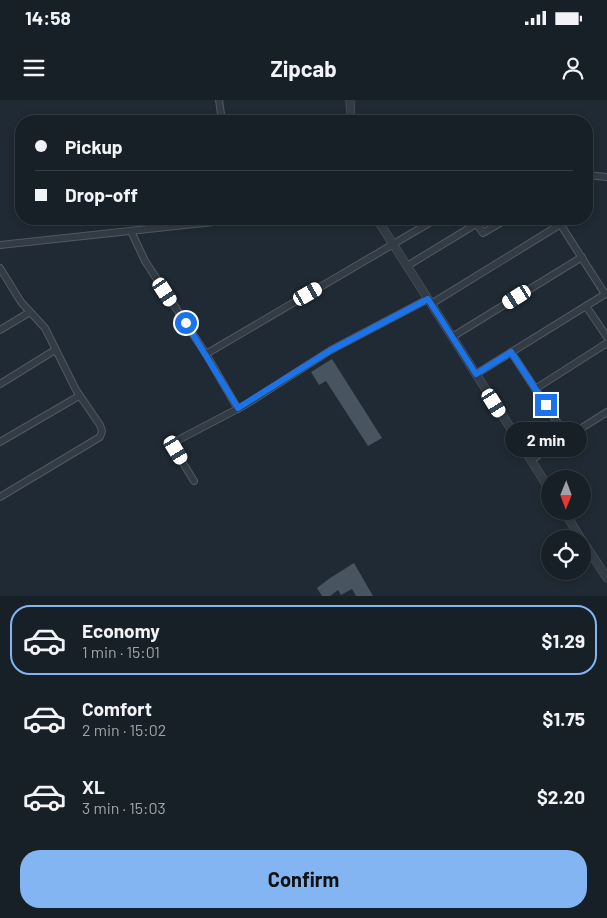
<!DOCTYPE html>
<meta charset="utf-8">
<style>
:root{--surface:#182027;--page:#21282f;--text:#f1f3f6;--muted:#9fa3a7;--line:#363e44;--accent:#82b5f1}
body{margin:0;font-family:Barlow,sans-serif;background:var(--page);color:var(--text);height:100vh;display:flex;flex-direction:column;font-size:19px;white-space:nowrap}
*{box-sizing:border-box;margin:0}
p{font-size:16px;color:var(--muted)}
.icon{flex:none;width:28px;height:28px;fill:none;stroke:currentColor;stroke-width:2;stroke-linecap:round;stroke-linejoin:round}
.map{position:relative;height:496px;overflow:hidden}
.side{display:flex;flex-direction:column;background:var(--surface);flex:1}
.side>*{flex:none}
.banner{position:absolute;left:15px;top:15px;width:578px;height:110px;border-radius:20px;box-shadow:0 2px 8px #0003,0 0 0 1px var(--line);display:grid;align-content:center;height:110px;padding:0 20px;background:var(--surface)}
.needle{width:32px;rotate:181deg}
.controls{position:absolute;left:541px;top:370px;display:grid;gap:10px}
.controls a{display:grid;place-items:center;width:50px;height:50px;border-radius:50%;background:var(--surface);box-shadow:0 2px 8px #0003,0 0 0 1px var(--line);font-size:25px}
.end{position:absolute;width:22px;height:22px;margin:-11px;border:6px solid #1a73e8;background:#fff;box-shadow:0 0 0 2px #fff}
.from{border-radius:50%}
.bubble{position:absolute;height:35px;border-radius:18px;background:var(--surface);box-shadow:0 2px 8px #0003,0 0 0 1px var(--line);font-size:16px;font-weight:700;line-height:35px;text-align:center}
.car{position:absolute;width:15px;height:30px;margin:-15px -8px;border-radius:6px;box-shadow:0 0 4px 1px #0007;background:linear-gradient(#fff 24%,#345 0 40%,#fff 0 76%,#345 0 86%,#fff 0)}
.banner b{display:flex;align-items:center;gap:18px;height:48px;font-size:19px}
.banner b+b{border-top:1px solid var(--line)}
.banner i{width:12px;height:12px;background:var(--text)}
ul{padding:9px 0 0;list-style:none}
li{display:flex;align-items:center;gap:15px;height:70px;margin:0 10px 8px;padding:0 10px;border:2px solid transparent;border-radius:20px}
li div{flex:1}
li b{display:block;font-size:19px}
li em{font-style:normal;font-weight:700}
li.active{border-color:var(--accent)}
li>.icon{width:45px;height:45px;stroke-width:1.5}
.cta{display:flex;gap:10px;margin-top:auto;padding:10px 20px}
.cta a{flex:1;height:58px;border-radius:20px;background:var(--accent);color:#111;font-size:20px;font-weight:700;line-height:58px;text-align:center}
.status{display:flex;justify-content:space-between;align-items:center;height:35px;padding:0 25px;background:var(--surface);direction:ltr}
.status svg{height:14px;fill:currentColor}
header{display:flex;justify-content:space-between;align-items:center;height:65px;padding:0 20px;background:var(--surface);font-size:22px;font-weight:700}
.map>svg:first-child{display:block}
.building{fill:#485460}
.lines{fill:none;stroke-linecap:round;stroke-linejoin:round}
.minor-casing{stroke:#505963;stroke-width:8}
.tertiary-casing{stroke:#505963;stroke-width:9}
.minor{stroke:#333b44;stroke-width:6}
.tertiary{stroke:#333b44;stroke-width:8}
.route{stroke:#1a73e8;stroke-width:6}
</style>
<div class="status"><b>14:58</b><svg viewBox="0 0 49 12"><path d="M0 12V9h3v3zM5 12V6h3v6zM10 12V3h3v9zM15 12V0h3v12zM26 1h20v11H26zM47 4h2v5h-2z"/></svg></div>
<header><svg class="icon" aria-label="menu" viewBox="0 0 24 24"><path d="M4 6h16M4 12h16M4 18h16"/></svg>Zipcab<svg class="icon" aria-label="person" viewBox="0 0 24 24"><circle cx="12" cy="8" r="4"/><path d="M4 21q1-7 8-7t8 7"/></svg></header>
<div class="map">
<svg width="607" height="496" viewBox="0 0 607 496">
<rect width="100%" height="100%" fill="#202a34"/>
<g class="building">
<path d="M 332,259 L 382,338 L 368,346 L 326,281 L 319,285 L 311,272 Z"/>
<path d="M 354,463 L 373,496 L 356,496 L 352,489 L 341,495 L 338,490 L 330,496 L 322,496 L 317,488 L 330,478 Z"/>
</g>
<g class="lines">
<g class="minor-casing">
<g id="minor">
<path d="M 219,0 L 222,21"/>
<path d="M 586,75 L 607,77"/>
<path d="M 473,119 L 483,133 L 507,119"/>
<path d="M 557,119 L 605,194"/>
<path d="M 131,131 L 145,161 L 206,254 L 238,309"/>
<path d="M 0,145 L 241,119"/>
<path d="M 407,166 L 476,124"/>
<path d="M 0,168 L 21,202 L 45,228 L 76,290 L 100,325 L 102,331 L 100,337 L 0,397"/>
<path d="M 431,204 L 561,124"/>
<path d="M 586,206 L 607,237"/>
<path d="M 0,230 L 30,212"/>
<path d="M 452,237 L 582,157"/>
<path d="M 511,252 L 567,337"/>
<path d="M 206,254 L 436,119"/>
<path d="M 476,274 L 607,193"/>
<path d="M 0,284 L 55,250"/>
<path d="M 535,289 L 607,243"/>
<path d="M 0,342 L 79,296"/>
<path d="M 531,360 L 607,312"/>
<path d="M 194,381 L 175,350 L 177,342 L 180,339 L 245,305 L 331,250 L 428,199"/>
</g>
</g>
<g class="tertiary-casing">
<g id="tertiary">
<path d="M 350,0 L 351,21"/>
<path d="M 377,119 L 550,390"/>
<path d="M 564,411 L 581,439"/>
<path d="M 582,440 L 607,478"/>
</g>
</g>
<use href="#minor" class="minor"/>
<use href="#tertiary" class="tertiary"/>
</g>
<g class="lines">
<path class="route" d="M 186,223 L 238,308 L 331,250 L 428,199 L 476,274 L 511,252 L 546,305"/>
</g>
</svg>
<div class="controls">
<a><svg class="needle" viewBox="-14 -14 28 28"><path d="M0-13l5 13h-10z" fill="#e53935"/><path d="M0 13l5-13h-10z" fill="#9fa3a7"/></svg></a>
<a><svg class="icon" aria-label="locate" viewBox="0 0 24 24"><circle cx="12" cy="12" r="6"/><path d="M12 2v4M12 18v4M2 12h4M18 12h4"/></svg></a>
</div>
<i class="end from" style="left:186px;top:223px"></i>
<i class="end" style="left:546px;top:305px"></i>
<div class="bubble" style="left:505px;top:322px;width:82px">2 min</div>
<i class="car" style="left:165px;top:192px;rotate:147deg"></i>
<i class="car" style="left:308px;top:194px;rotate:60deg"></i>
<i class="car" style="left:517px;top:197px;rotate:238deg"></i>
<i class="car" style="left:494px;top:303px;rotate:148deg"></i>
<i class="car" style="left:176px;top:350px;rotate:149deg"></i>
<div class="banner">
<b><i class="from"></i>Pickup</b>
<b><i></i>Drop-off</b>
</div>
</div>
<section class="side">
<ul>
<li class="active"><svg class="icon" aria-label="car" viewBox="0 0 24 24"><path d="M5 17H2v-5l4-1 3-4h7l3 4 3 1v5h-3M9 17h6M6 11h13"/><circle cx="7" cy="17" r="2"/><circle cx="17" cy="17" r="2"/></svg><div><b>Economy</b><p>1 min · 15:01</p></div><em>$1.29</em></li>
<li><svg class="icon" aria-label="car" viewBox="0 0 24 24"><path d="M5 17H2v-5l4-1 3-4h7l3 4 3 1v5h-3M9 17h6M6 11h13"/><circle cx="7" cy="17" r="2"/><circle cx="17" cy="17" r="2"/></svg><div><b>Comfort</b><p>2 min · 15:02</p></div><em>$1.75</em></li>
<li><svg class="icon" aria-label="car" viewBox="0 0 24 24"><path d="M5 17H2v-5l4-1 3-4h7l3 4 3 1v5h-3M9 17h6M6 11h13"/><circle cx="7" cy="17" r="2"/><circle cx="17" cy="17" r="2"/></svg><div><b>XL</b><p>3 min · 15:03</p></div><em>$2.20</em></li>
</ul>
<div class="cta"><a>Confirm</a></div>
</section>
